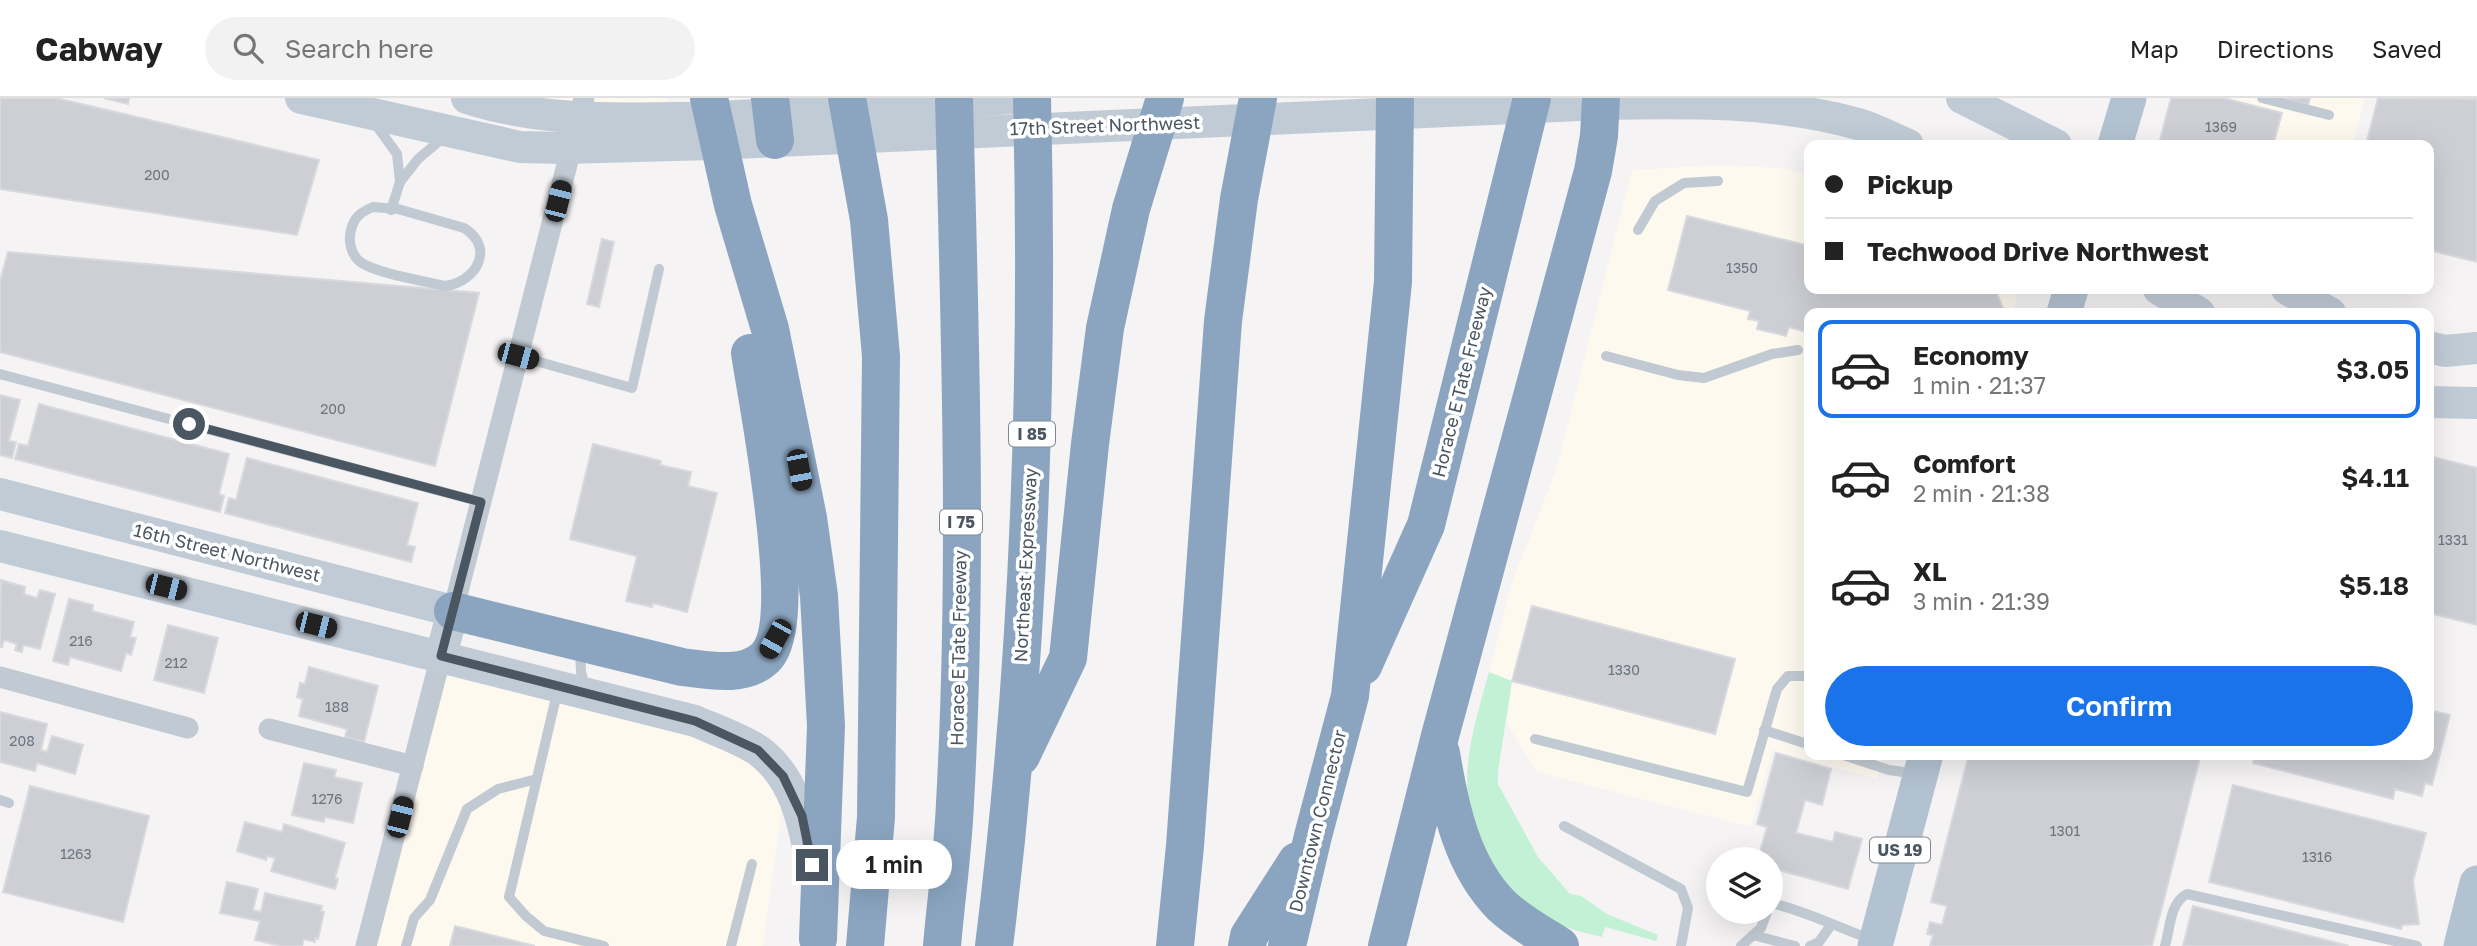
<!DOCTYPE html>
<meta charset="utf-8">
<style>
:root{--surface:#fff;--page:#f2f2f2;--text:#222;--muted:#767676;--line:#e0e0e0;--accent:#1a73e8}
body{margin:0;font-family:"Golos Text",sans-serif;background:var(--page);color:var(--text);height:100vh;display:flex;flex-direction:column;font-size:26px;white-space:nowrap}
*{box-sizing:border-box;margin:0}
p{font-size:23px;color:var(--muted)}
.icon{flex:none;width:38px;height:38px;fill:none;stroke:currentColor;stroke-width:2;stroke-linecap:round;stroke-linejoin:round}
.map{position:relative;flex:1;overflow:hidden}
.drawer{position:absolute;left:1804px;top:210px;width:630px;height:452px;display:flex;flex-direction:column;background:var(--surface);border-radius:14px;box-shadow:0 7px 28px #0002}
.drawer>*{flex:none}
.hud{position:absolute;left:1804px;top:42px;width:630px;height:154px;border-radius:14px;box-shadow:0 7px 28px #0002;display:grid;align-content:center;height:154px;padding:0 21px;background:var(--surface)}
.controls{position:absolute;left:1706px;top:749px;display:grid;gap:14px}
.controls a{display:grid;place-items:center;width:77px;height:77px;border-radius:50%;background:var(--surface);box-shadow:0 7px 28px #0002;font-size:35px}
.end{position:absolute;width:32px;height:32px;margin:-16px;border:9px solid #4a5661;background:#fff;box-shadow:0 0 0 4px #fff}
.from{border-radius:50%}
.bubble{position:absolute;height:49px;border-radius:24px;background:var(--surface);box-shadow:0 7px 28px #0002;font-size:23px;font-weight:600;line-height:49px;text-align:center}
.car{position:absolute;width:21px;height:42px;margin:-21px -10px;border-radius:9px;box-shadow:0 0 5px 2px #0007;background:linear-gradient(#222 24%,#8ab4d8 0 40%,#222 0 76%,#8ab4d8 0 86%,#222 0)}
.hud b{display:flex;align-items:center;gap:24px;height:66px;font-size:26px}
.hud b+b{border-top:2px solid var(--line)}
.hud i{width:18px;height:18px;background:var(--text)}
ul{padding:12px 0 0;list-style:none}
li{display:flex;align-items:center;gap:21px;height:98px;margin:0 14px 10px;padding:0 7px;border:4px solid transparent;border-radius:14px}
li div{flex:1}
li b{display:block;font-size:26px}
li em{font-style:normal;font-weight:600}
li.selected{border-color:var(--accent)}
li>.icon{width:63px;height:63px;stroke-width:1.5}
.button{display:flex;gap:14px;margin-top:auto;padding:14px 21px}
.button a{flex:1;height:80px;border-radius:42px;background:var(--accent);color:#fff;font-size:28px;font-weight:600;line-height:80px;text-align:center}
header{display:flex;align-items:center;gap:42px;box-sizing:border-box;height:98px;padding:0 35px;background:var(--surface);border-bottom:2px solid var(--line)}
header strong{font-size:33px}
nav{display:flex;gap:38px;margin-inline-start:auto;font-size:24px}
.search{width:490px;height:63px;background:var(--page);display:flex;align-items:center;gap:18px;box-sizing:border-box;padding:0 24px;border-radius:38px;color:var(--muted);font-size:26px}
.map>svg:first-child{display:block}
.commercial{fill:#fdf9ef}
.green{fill:#c3f1d5}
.building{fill:#cdcfd5;stroke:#d7d9de;stroke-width:2}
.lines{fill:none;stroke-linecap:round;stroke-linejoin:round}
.lane{stroke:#c1cad2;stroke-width:10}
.street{stroke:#c1cad2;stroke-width:21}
.secondary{stroke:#c1cbd6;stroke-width:32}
.primary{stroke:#b3c2d1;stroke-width:35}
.highway{stroke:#8ba5c1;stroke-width:38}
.route{stroke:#4a5661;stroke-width:9}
.labels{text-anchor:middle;stroke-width:7;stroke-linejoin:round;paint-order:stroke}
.number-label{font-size:14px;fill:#6b747e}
.shield{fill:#fff;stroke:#808990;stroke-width:2}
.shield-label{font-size:16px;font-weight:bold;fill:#4a5661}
.street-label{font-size:18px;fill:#4a5661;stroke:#fff}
</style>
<header>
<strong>Cabway</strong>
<div class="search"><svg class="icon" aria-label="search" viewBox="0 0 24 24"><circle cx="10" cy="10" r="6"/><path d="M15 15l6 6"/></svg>Search here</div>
<nav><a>Map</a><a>Directions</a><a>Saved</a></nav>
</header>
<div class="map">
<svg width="2477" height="848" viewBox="0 0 2477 848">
<rect width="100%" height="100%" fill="#f5f3f3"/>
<g class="commercial">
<path d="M 503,0 L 667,0 L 669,9 Z"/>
<path d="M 2171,0 L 2365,0 L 2353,47 L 2171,47 L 2160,42 Z"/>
<path d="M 1715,67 L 1781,70 L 1809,76 L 1810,191 L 2013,191 L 2016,201 L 2013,215 L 1810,215 L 1810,656 L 1884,656 L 1877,681 L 1772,652 L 1751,729 L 1537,674 L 1507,626 L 1512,583 L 1489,574 L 1512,484 L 1556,372 L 1632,72 Z"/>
<path d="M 433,565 L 789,658 L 763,848 L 363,848 Z"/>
</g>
<path class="green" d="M 1489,574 L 1512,583 L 1498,673 L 1498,686 L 1538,759 L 1570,796 L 1581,798 L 1607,816 L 1658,837 L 1656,843 L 1605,829 L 1602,839 C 1582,834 1558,829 1541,817 C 1506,793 1473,744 1468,701 C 1463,659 1478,614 1489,574 Z"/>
<g class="building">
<path d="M 0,0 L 56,0 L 319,62 L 297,137 L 0,91 Z"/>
<path d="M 104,0 L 129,0 L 128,6 Z"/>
<path d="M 2171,0 L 2223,0 L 2282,15 L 2273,47 L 2179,47 L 2160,42 Z"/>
<path d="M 2283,0 L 2310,0 L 2308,7 Z"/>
<path d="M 2378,0 L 2477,1 L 2477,164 L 2429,152 L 2429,47 L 2366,47 Z"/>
<path d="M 1687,118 L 1810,148 L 1810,191 L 1995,191 L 2005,215 L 1810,215 L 1810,235 L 1789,229 L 1786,238 L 1757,231 L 1759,223 L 1748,221 L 1750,213 L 1668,192 Z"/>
<path d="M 602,141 L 614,144 L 599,209 L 587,206 Z"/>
<path d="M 8,154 L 479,195 L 435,368 L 0,254 L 0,183 Z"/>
<path d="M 0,297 L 20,302 L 9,343 L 16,344 L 12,360 L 0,357 Z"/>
<path d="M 39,306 L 229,356 L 219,396 L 224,398 L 220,414 L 15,361 L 19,346 L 28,348 Z"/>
<path d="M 593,346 L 661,363 L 660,367 L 691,374 L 688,388 L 717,395 L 687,514 L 653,505 L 652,509 L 626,503 L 637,458 L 570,441 Z"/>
<path d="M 2429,358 L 2477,370 L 2477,527 L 2429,515 Z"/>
<path d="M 247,360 L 418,405 L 407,447 L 415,449 L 411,464 L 225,415 L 229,400 L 236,402 Z"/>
<path d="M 1,482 L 25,489 L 24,496 L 37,500 L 40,492 L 55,496 L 40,551 L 23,547 L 22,554 L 15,552 L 17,546 L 4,542 L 2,549 L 0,549 Z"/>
<path d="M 69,501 L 93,507 L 92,513 L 134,524 L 130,539 L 136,540 L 131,557 L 126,555 L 121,573 L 70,559 L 68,567 L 53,563 Z"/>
<path d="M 1532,508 L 1735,561 L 1715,636 L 1512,583 Z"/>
<path d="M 168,527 L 218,540 L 204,595 L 154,582 Z"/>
<path d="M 309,569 L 378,588 L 364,644 L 345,639 L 347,631 L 299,618 L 303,601 L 297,599 L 300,585 L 305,586 Z"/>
<path d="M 2429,612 L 2450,617 L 2432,687 L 2425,685 L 2422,698 L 2395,691 L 2393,701 L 2253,665 L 2256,656 L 2429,656 Z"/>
<path d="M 0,614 L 47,626 L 41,652 L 47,654 L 52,638 L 83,647 L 75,676 L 37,665 L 35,673 L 0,664 Z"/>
<path d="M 1776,655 L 1831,671 L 1822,707 L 1805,702 L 1796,735 L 1833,744 L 1835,734 L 1862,741 L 1848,791 L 1771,770 L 1771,761 L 1758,761 L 1767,729 L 1757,726 Z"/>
<path d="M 1969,656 L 2201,656 L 2152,848 L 1930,848 L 1933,837 L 1927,836 L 1930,824 L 1942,827 L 1947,808 L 1931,804 Z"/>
<path d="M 304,665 L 336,672 L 334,679 L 362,685 L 353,725 L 325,719 L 324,724 L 292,717 Z"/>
<path d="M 2233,687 L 2426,735 L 2413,783 L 2419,826 L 2402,827 L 2401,831 L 2209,784 Z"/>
<path d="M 30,688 L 149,718 L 123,824 L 3,794 Z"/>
<path d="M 245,724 L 282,734 L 284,726 L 345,745 L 335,780 L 338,781 L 335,791 L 271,773 L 275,760 L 267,758 L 266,762 L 237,753 Z"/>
<path d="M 227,784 L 258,791 L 253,812 L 261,814 L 265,795 L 322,808 L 321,813 L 324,814 L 318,841 L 315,840 L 315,844 L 304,841 L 302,848 L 281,848 L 255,842 L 260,823 L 220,815 Z"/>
<path d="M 2193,808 L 2349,848 L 2183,848 Z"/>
<path d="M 455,828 L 535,848 L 450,848 Z"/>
</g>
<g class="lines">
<g class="lane">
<path d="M 2262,0 L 2329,17"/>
<path d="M 374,24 L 397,56 L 400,84"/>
<path d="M 373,109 L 398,111 L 464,130 C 496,150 476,184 445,188 C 424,183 374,175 359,163 C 351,156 348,142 351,132 C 354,119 361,114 373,109 Z"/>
<path d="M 391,112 L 400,84 L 418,61 L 443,40"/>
<path d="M 1638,132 L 1655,103 L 1684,85 L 1718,83"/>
<path d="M 518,258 L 632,290 L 659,171"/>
<path d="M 1606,258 L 1678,277 L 1704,280 L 1772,256 L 1798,252"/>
<path d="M 0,276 L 481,404"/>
<path d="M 580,551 L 581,574 L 585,590"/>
<path d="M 558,591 L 509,799 L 526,818 L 544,833 L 604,848"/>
<path d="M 1764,632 L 1810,647"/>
<path d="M 1535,641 L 1747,694 L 1777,591 L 1788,578 L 1810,578"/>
<path d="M 1840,656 L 1889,672 L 1917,676"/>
<path d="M 0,702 L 9,705"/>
<path d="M 1564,728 L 1681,791 L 1688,810 L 1681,848"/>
<path d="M 1771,805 C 1806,813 1839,830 1873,842"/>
<path d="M 1753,837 L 1795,848"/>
<path d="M 406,848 L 414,820 L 430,802 L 467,711 L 498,691 L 537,681"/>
<path d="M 731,848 L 752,766"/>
<path d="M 1741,848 L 1761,830 L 1767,814"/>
<path d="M 1810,848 L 1819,844 L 1831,827"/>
<path d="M 2165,848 C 2170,831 2170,804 2187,796 L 2417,848"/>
</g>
<g class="street">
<path d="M 453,513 L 584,0"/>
<path d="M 0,579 L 188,630"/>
<path d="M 269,631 L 413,668"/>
<path d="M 366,848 L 441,558"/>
</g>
<g class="secondary">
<path d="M 301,0 L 520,49 L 563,50 L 712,46 L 1602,6 C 1687,4 1776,3 1858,26 C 1875,31 1892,40 1908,47"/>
<path d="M 467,0 C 538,23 611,21 684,20 C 794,17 904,7 1014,0"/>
<path d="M 1962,0 L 2056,47"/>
<path d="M 2159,191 L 2199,215"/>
<path d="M 2287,191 L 2330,215"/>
<path d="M 2429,249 L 2445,253 L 2477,250"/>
<path d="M 2429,304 L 2477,305"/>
<path d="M 0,396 L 453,513 L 441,558"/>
<path d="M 0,448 L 695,623 C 713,631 744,642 759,653 C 794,679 803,722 811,763"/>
</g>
<g class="primary">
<path d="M 2115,47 L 2129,0"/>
<path d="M 2064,215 L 2071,191"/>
<path d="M 1875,848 L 1926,656"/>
<path d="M 2461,848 L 2477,785"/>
</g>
<g class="highway">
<path d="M 709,0 L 733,107 L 770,231 L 808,420 L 819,498 L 826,628 L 818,841"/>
<path d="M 770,0 L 775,42"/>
<path d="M 847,0 L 869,122 L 881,258 L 876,719 L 865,848"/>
<path d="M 453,513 L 682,569 C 708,572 744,580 765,560 C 802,524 758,309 750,255"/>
<path d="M 1363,568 L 1426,427 L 1532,0"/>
<path d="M 1441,655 C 1450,710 1462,768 1502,808 C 1519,824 1541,836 1560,848"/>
<path d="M 1021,658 L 1068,560 L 1090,346 L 1105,230 L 1131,111 L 1165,0"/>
<path d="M 942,848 C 946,801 953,753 955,705 C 968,471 960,235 954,0"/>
<path d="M 994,848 C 1029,567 1039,283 1032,0"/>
<path d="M 1175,848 L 1185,748 L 1223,223 L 1239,101 L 1258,0"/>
<path d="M 1247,848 L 1249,838 L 1297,763"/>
<path d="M 1287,848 L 1313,738 L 1350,598 L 1393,184 L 1395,0"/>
<path d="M 1387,848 L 1440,638 L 1593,73 L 1599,38 L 1601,0"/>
</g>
</g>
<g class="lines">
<path class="route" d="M 189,326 L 481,404 L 441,558 L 695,623 L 758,652 L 783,678 L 802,718 L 812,767"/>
</g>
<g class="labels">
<g class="number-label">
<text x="2221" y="34">1369</text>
<text x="157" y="82">200</text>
<text x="1742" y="175">1350</text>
<text x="333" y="316">200</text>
<text x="2453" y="447">1331</text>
<text x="81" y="548">216</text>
<text x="176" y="570">212</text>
<text x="1624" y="577">1330</text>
<text x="337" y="614">188</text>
<text x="22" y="648">208</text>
<text x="327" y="706">1276</text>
<text x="2065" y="738">1301</text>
<text x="76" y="761">1263</text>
<text x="2317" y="764">1316</text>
</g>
<g class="shield">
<rect x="1009" y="323.5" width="46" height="25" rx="5"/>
<rect x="940" y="411.5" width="42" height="25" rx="5"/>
<rect x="1870" y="739.5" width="60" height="25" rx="5"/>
</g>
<g class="shield-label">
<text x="1032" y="342">I 85</text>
<text x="961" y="430">I 75</text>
<text x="1900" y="758">US 19</text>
</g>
<g class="street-label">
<text transform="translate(1105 28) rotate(-2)" y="6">17th Street Northwest</text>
<text transform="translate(1462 284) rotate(-76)" y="6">Horace E Tate Freeway</text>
<text transform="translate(227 455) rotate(14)" y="6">16th Street Northwest</text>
<text transform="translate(1026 467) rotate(-87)" y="6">Northeast Expressway</text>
<text transform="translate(959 550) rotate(-89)" y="6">Horace E Tate Freeway</text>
<text transform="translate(1318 723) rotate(-76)" y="6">Downtown Connector</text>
</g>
</g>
</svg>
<div class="controls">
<a><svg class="icon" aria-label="layers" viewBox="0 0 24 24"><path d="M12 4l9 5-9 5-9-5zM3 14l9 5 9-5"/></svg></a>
</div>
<i class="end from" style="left:189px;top:326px"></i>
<i class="end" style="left:812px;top:767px"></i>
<div class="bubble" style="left:836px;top:742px;width:116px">1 min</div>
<i class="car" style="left:558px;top:103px;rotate:14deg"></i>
<i class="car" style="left:518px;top:258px;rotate:105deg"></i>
<i class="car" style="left:799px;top:372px;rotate:169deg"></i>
<i class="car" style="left:166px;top:489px;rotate:104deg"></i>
<i class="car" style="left:316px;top:527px;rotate:104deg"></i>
<i class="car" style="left:775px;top:541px;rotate:209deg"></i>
<i class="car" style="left:400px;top:719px;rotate:14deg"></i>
<div class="hud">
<b><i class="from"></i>Pickup</b>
<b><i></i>Techwood Drive Northwest</b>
</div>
<section class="drawer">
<ul>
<li class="selected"><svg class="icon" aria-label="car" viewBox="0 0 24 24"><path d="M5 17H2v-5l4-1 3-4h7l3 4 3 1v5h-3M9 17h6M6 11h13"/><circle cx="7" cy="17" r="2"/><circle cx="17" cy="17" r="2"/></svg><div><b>Economy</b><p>1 min · 21:37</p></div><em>$3.05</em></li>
<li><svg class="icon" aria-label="car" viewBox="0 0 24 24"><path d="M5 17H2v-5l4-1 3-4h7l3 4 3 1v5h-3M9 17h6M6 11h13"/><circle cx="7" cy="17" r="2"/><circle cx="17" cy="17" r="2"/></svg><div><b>Comfort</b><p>2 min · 21:38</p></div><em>$4.11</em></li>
<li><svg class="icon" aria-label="car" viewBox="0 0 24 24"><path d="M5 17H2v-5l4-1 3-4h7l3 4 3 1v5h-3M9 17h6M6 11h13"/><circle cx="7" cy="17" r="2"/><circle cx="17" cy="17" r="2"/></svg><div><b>XL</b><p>3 min · 21:39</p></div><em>$5.18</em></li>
</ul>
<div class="button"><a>Confirm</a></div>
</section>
</div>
